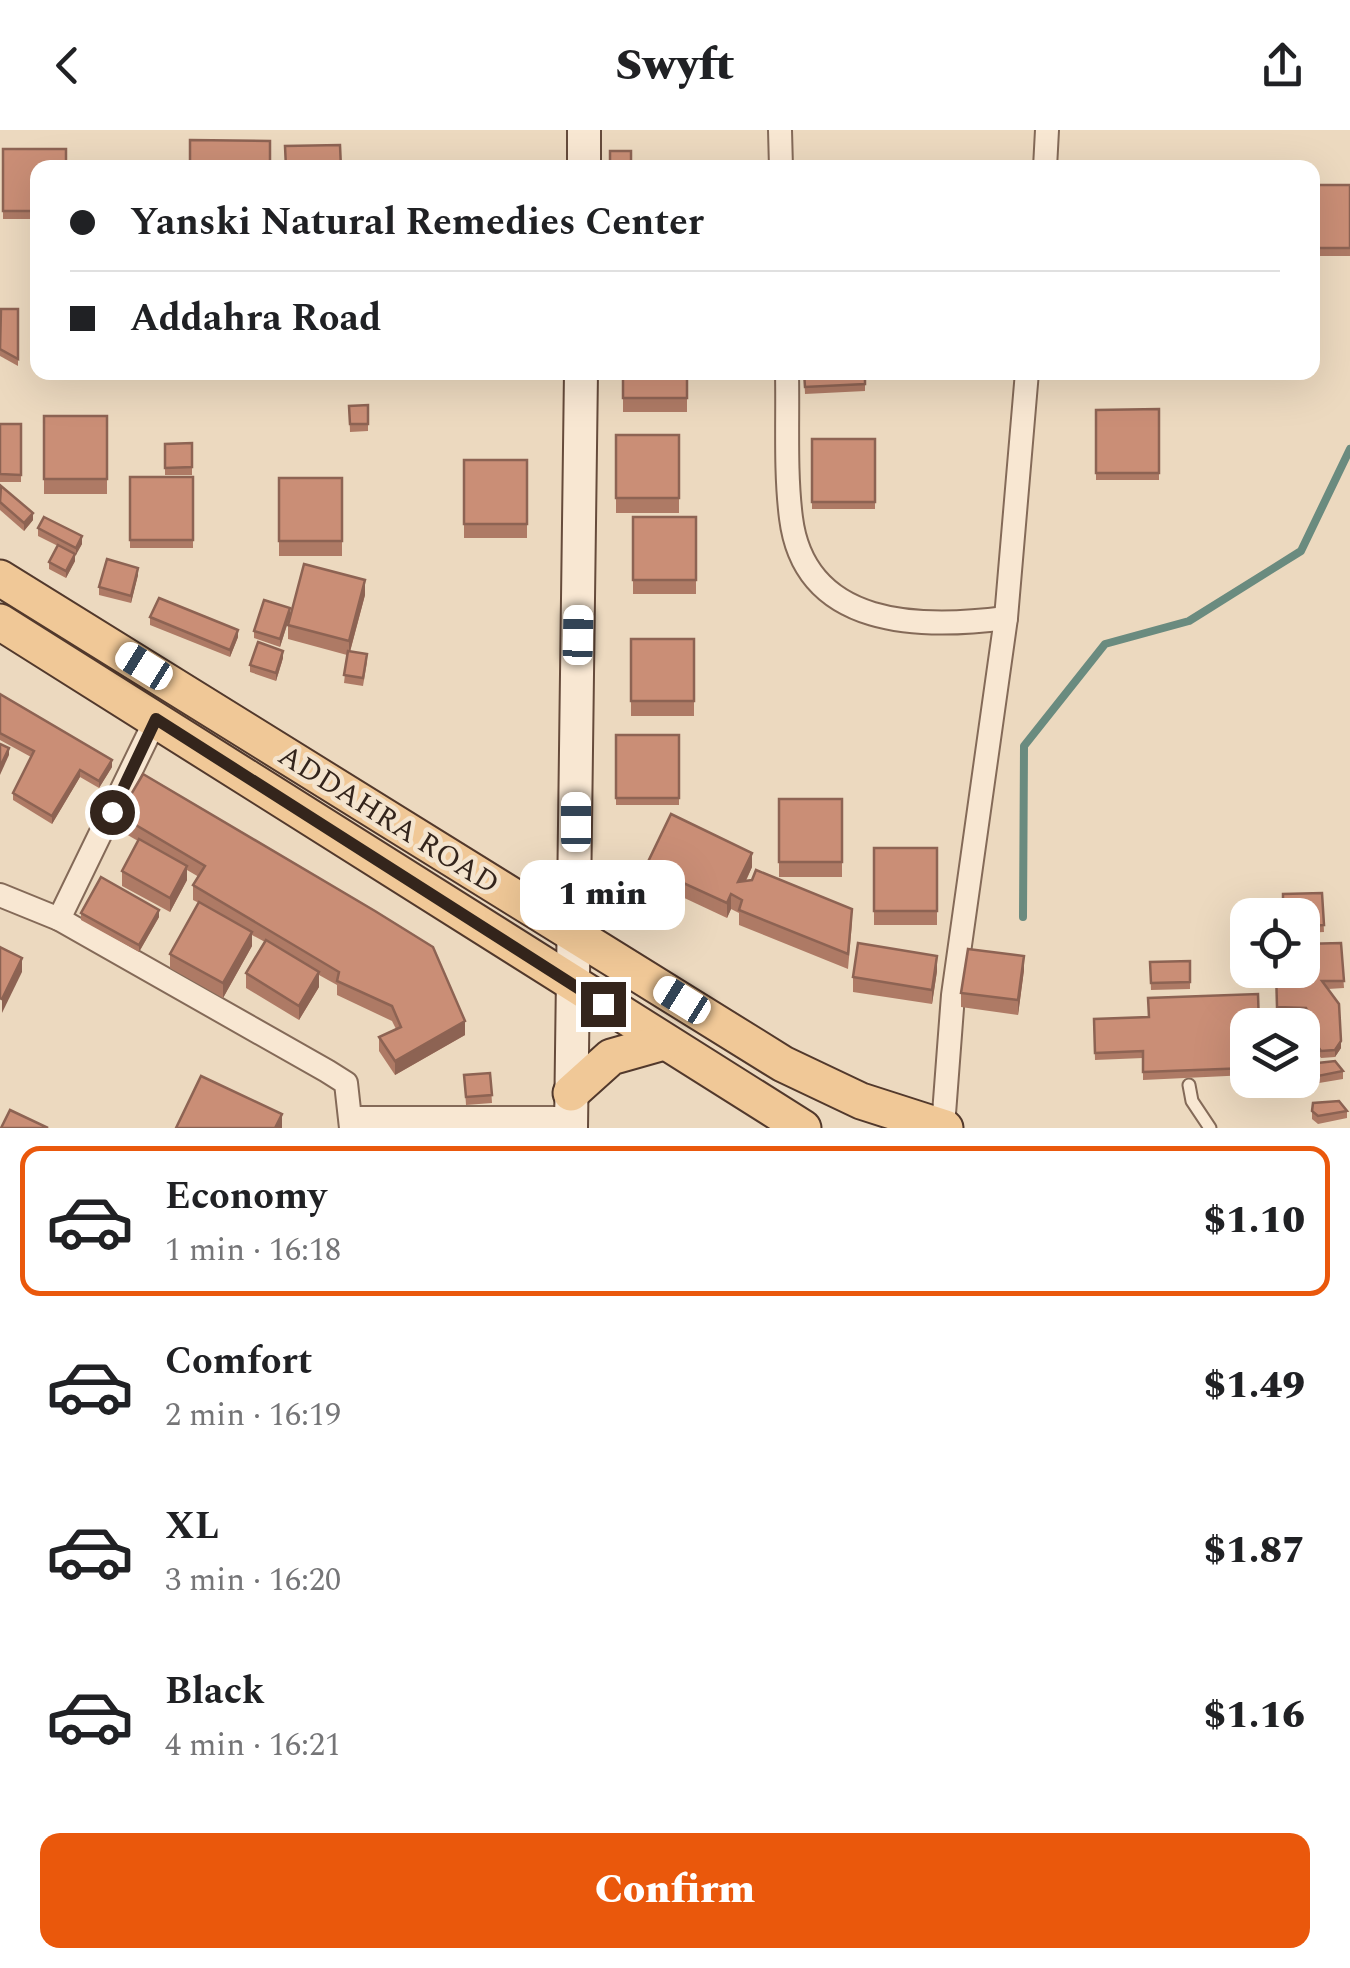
<!DOCTYPE html>
<meta charset="utf-8">
<style>
:root{--surface:#fff;--page:#f2f2f2;--text:#202124;--muted:#757577;--line:#e0e0e0;--accent:#ea580c}
body{margin:0;font-family:Spectral,serif;background:var(--page);color:var(--text);height:100vh;display:flex;flex-direction:column;font-size:38px;white-space:nowrap}
*{box-sizing:border-box;margin:0}
p{font-size:32px;color:var(--muted)}
.icon{flex:none;width:55px;height:55px;fill:none;stroke:currentColor;stroke-width:2;stroke-linecap:round;stroke-linejoin:round}
.map{position:relative;height:998px;overflow:hidden}
.panel{display:flex;flex-direction:column;background:var(--surface);flex:1}
.panel>*{flex:none}
.banner{position:absolute;left:30px;top:30px;width:1290px;height:220px;border-radius:20px;box-shadow:0 10px 40px #0002;display:grid;align-content:center;height:220px;padding:0 40px;background:var(--surface)}
.fabs{position:absolute;left:1230px;top:768px;display:grid;gap:20px}
.fabs a{display:grid;place-items:center;width:90px;height:90px;border-radius:20px;background:var(--surface);box-shadow:0 10px 40px #0002;font-size:50px}
.end{position:absolute;width:45px;height:45px;margin:-22px;border:12px solid #34251c;background:#fff;box-shadow:0 0 0 5px #fff}
.from{border-radius:50%}
.bubble{position:absolute;height:70px;border-radius:20px;background:var(--surface);box-shadow:0 10px 40px #0002;font-size:32px;font-weight:800;line-height:70px;text-align:center}
.car{position:absolute;width:30px;height:60px;margin:-30px -15px;border-radius:12px;box-shadow:0 0 8px 2px #0007;background:linear-gradient(#fff 24%,#345 0 40%,#fff 0 76%,#345 0 86%,#fff 0)}
.banner b{display:flex;align-items:center;gap:35px;height:95px;font-size:38px}
.banner b+b{border-top:2px solid var(--line)}
.banner i{width:25px;height:25px;background:var(--text)}
ul{padding:18px 0 0;list-style:none}
li{display:flex;align-items:center;gap:30px;height:150px;margin:0 20px 15px;padding:0 20px;border:5px solid transparent;border-radius:20px}
li div{flex:1}
li b{display:block;font-size:38px}
li em{font-style:normal;font-weight:800}
li.selected{border-color:var(--accent)}
li>.icon{width:90px;height:90px;stroke-width:1.5}
.primary-button{display:flex;gap:20px;margin-top:auto;padding:20px 40px}
.primary-button a{flex:1;height:115px;border-radius:20px;background:var(--accent);color:#fff;font-size:40px;font-weight:800;line-height:115px;text-align:center}
header{display:flex;justify-content:space-between;align-items:center;height:130px;padding:0 40px;background:var(--surface);font-size:45px;font-weight:800}
.map>svg:first-child{display:block}
.lines{fill:none;stroke-linecap:round;stroke-linejoin:round}
.stream{stroke:#6a8b7f;stroke-width:8}
.lane-casing{stroke:#846a58;stroke-width:15}
.street-casing{stroke:#846a58;stroke-width:26}
.secondary-casing{stroke:#664b3b;stroke-width:36}
.primary-casing{stroke:#52392c;stroke-width:39}
.lane{stroke:#f8e7d2;stroke-width:11}
.street{stroke:#f8e7d2;stroke-width:22}
.secondary{stroke:#f8e7d2;stroke-width:32}
.primary{stroke:#f0c897;stroke-width:35}
.wall{fill:#ae7a65}
.shaded-wall{fill:#8d6353}
.building{fill:#ca8e76;stroke:#8d6353;stroke-width:2.5}
.route{stroke:#34251c;stroke-width:12}
.labels{text-anchor:middle;stroke-width:9;stroke-linejoin:round;paint-order:stroke}
.street-label{font-size:30px;fill:#34251c;stroke:#f4e4ce}
</style>
<header><svg class="icon" aria-label="back" viewBox="0 0 24 24"><path d="M15 5l-7 7 7 7"/></svg>Swyft<svg class="icon" aria-label="share" viewBox="0 0 24 24"><path d="M12 15V3M7 8l5-5 5 5M5 13v7h14v-7"/></svg></header>
<div class="map">
<svg width="1350" height="998" viewBox="0 0 1350 998">
<rect width="100%" height="100%" fill="#ecd9bf"/>
<g class="lines">
<path class="stream" d="M 1023,787 L 1024,616 L 1105,514 L 1189,491 L 1301,421 L 1350,319"/>
<g class="lane-casing">
<path id="lane" d="M 1189,955 L 1192,971 L 1210,998"/>
</g>
<g class="street-casing">
<g id="street">
<path d="M 780,0 L 781,38"/>
<path d="M 1045,38 L 1047,0"/>
<path d="M 787,242 C 788,290 785,341 791,388 C 805,499 922,499 1006,488"/>
<path d="M 0,765 L 59,789 L 327,941 L 346,953 L 351,998"/>
<path d="M 59,789 L 156,589"/>
<path d="M 352,988 L 571,988"/>
<path d="M 943,997 L 953,865 L 1006,488 L 1027,242"/>
</g>
</g>
<g class="secondary-casing">
<g id="secondary">
<path d="M 584,38 L 584,0"/>
<path d="M 571,998 L 581,242"/>
</g>
</g>
<g class="primary-casing">
<g id="primary">
<path d="M 0,448 L 783,934 L 861,971 L 945,998"/>
<path d="M 0,492 L 803,998"/>
<path d="M 571,963 L 611,927 L 664,912"/>
</g>
</g>
<use href="#lane" class="lane"/>
<use href="#street" class="street"/>
<use href="#secondary" class="secondary"/>
<use href="#primary" class="primary"/>
</g>
<g class="wall">
<path d="M 3,19 L 38,38 L 38,89 L 3,89 Z"/>
<rect x="1312" y="55" width="38" height="71"/>
<path d="M 18,179 L 18,236 L 0,226 L 0,219 Z"/>
<rect x="623" y="242" width="64" height="40"/>
<path d="M 804,242 L 865,242 L 865,261 L 805,264 Z"/>
<path d="M 368,275 L 368,301 L 350,302 L 349,276 Z"/>
<path d="M 1159,279 L 1159,350 L 1096,350 L 1096,280 Z"/>
<rect x="44" y="286" width="63" height="78"/>
<rect x="0" y="294" width="21" height="58"/>
<rect x="616" y="305" width="63" height="78"/>
<rect x="812" y="309" width="63" height="70"/>
<path d="M 192,313 L 192,345 L 165,345 L 165,314 Z"/>
<rect x="464" y="330" width="63" height="78"/>
<rect x="130" y="347" width="63" height="71"/>
<rect x="279" y="348" width="63" height="78"/>
<path d="M 0,357 L 33,390 L 24,401 L 0,380 Z"/>
<rect x="633" y="387" width="63" height="77"/>
<path d="M 38,398 L 82,414 L 75,425 L 75,431 L 66,448 L 49,439 L 49,432 L 58,416 L 38,406 Z"/>
<path d="M 138,445 L 131,473 L 99,465 L 99,457 Z"/>
<path d="M 365,465 L 350,522 L 367,532 L 363,556 L 344,553 L 347,525 L 288,509 L 288,495 L 290,486 L 280,517 L 254,508 L 254,501 L 290,485 Z"/>
<path d="M 150,487 L 238,507 L 230,527 L 150,495 Z"/>
<rect x="631" y="509" width="63" height="77"/>
<path d="M 283,528 L 276,551 L 250,542 L 250,535 Z"/>
<path d="M 0,564 L 112,637 L 99,658 L 80,647 L 52,694 L 13,670 L 13,663 L 31,627 L 0,610 Z"/>
<rect x="616" y="605" width="63" height="70"/>
<path d="M 143,644 L 465,905 L 395,945 L 379,921 L 379,907 L 396,899 L 392,891 L 337,865 L 337,855 L 319,845 L 319,857 L 299,890 L 246,858 L 246,843 L 265,812 L 252,805 L 252,816 L 223,868 L 170,838 L 170,824 L 199,773 L 193,770 L 193,755 L 199,747 L 187,740 L 187,750 L 170,782 L 122,756 L 122,741 L 138,711 L 119,700 L 119,685 Z"/>
<rect x="779" y="669" width="63" height="78"/>
<rect x="874" y="718" width="63" height="77"/>
<path d="M 646,736 L 752,737 L 746,751 L 852,793 L 848,839 L 739,795 L 739,783 L 731,779 L 727,788 L 646,750 Z"/>
<path d="M 1322,763 L 1324,802 L 1302,803 L 1302,785 Z"/>
<path d="M 81,783 L 159,787 L 139,822 L 81,790 Z"/>
<path d="M 1341,813 L 1344,858 L 1328,859 L 1341,918 L 1335,927 L 1321,928 L 1314,918 L 1312,896 L 1306,885 L 1277,884 L 1276,840 Z"/>
<path d="M 1190,831 L 1190,859 L 1151,860 L 1150,832 Z"/>
<path d="M 1024,840 L 1018,885 L 961,877 L 961,863 Z"/>
<path d="M 937,841 L 932,874 L 853,862 L 853,847 Z"/>
<path d="M 1094,889 L 1248,895 L 1248,945 L 1143,950 L 1143,928 L 1095,930 Z"/>
<path d="M 1343,941 L 1343,949 L 1313,954 L 1307,949 L 1307,942 Z"/>
<path d="M 490,943 L 492,973 L 466,975 L 464,945 Z"/>
<path d="M 1312,981 L 1347,981 L 1347,988 L 1318,994 L 1312,989 Z"/>
</g>
<g class="shaded-wall">
<path d="M 33,383 L 33,390 L 24,401 L 24,393 Z"/>
<path d="M 82,406 L 82,414 L 76,425 L 76,418 Z"/>
<path d="M 75,424 L 75,431 L 66,448 L 66,441 Z"/>
<path d="M 138,438 L 138,445 L 131,473 L 131,466 Z"/>
<path d="M 365,450 L 365,465 L 349,525 L 349,511 Z"/>
<path d="M 290,478 L 290,485 L 280,517 L 280,509 Z"/>
<path d="M 238,500 L 238,507 L 230,527 L 230,520 Z"/>
<path d="M 283,521 L 283,528 L 276,551 L 276,543 Z"/>
<path d="M 9,618 L 9,625 L 0,645 L 0,637 Z"/>
<path d="M 112,630 L 112,637 L 99,658 L 99,651 Z"/>
<path d="M 80,640 L 80,647 L 52,694 L 52,686 Z"/>
<path d="M 752,723 L 752,737 L 738,767 L 738,752 Z"/>
<path d="M 187,736 L 187,750 L 170,782 L 170,768 Z"/>
<path d="M 731,764 L 731,779 L 727,788 L 727,773 Z"/>
<path d="M 159,780 L 159,787 L 139,822 L 139,815 Z"/>
<path d="M 252,802 L 252,816 L 223,868 L 223,853 Z"/>
<path d="M 937,826 L 937,841 L 932,874 L 932,860 Z"/>
<path d="M 1024,826 L 1024,840 L 1018,885 L 1018,870 Z"/>
<path d="M 22,828 L 22,842 L 2,883 L 2,869 Z"/>
<path d="M 319,842 L 319,857 L 299,890 L 299,876 Z"/>
<path d="M 465,891 L 465,905 L 395,945 L 395,931 Z"/>
<path d="M 1341,911 L 1341,918 L 1335,927 L 1335,920 Z"/>
<path d="M 282,984 L 282,998 L 275,998 Z"/>
</g>
<g class="building">
<path d="M 190,10 L 270,11 L 270,38 L 190,38 Z"/>
<path d="M 340,15 L 341,38 L 286,38 L 285,16 Z"/>
<path d="M 3,19 L 66,19 L 66,38 L 38,38 L 38,81 L 3,81 Z"/>
<rect x="610" y="21" width="21" height="17"/>
<path d="M 1129,33 L 1168,34 L 1168,38 L 1129,38 Z"/>
<rect x="1312" y="55" width="38" height="63"/>
<path d="M 1,179 L 18,179 L 18,229 L 0,219 Z"/>
<rect x="623" y="242" width="64" height="26"/>
<path d="M 804,242 L 865,242 L 865,254 L 805,257 Z"/>
<path d="M 368,275 L 368,294 L 350,294 L 349,276 Z"/>
<path d="M 1159,279 L 1159,343 L 1096,343 L 1096,280 Z"/>
<rect x="44" y="286" width="63" height="63"/>
<path d="M 0,294 L 21,294 L 21,345 L 0,344 Z"/>
<rect x="616" y="305" width="63" height="63"/>
<rect x="812" y="309" width="63" height="63"/>
<path d="M 192,313 L 192,337 L 165,338 L 165,314 Z"/>
<rect x="464" y="330" width="63" height="64"/>
<rect x="130" y="347" width="63" height="63"/>
<rect x="279" y="348" width="63" height="63"/>
<path d="M 1,356 L 33,383 L 24,393 L 0,372 Z"/>
<path d="M 44,387 L 82,406 L 76,418 L 38,398 Z"/>
<rect x="633" y="387" width="63" height="63"/>
<path d="M 58,415 L 75,424 L 66,441 L 49,432 Z"/>
<path d="M 107,429 L 138,438 L 131,466 L 99,457 Z"/>
<path d="M 304,434 L 365,450 L 349,511 L 288,495 Z"/>
<path d="M 159,468 L 238,500 L 230,520 L 150,487 Z"/>
<path d="M 264,470 L 290,478 L 280,509 L 254,501 Z"/>
<rect x="631" y="509" width="63" height="62"/>
<path d="M 258,512 L 283,521 L 276,543 L 250,535 Z"/>
<path d="M 348,521 L 367,524 L 363,548 L 344,545 Z"/>
<path d="M 0,564 L 112,630 L 99,651 L 80,640 L 52,686 L 13,663 L 34,621 L 0,603 Z"/>
<rect x="616" y="605" width="63" height="63"/>
<path d="M 0,614 L 9,618 L 0,637 Z"/>
<path d="M 143,644 L 375,781 L 433,817 L 465,891 L 395,931 L 379,907 L 401,897 L 392,876 L 337,851 L 339,842 L 193,755 L 205,736 L 119,685 Z"/>
<rect x="779" y="669" width="63" height="63"/>
<path d="M 671,684 L 752,723 L 738,752 L 752,750 L 756,740 L 852,779 L 848,824 L 739,780 L 742,770 L 731,764 L 727,773 L 646,736 Z"/>
<path d="M 139,709 L 187,736 L 170,768 L 122,741 Z"/>
<rect x="874" y="718" width="63" height="63"/>
<path d="M 101,747 L 159,780 L 139,815 L 81,783 Z"/>
<path d="M 1322,763 L 1324,795 L 1302,796 L 1302,785 L 1283,785 L 1283,764 Z"/>
<path d="M 199,772 L 252,802 L 223,853 L 170,824 Z"/>
<path d="M 266,810 L 319,842 L 299,876 L 246,843 Z"/>
<path d="M 858,813 L 937,826 L 932,860 L 853,847 Z"/>
<path d="M 1341,813 L 1344,851 L 1322,851 L 1339,874 L 1341,911 L 1335,920 L 1321,921 L 1314,911 L 1312,889 L 1306,878 L 1277,877 L 1276,840 L 1302,840 L 1302,814 Z"/>
<path d="M 0,817 L 22,828 L 2,869 L 0,868 Z"/>
<path d="M 968,819 L 1024,826 L 1018,870 L 961,863 Z"/>
<path d="M 1190,831 L 1190,852 L 1151,853 L 1150,832 Z"/>
<path d="M 1258,864 L 1259,895 L 1248,895 L 1248,938 L 1143,942 L 1143,921 L 1095,923 L 1094,889 L 1149,887 L 1148,868 Z"/>
<path d="M 1335,931 L 1343,941 L 1313,947 L 1307,942 L 1309,934 Z"/>
<path d="M 490,943 L 492,965 L 466,967 L 464,945 Z"/>
<path d="M 201,946 L 282,984 L 275,998 L 176,998 Z"/>
<path d="M 1339,971 L 1347,981 L 1318,986 L 1312,981 L 1313,973 Z"/>
<path d="M 10,980 L 48,998 L 1,998 Z"/>
</g>
<g class="lines">
<path class="route" d="M 112,682 L 156,589 L 603,874"/>
</g>
<g class="labels">
<g class="street-label">
<text transform="translate(389 689) rotate(32)" y="10">ADDAHRA ROAD</text>
</g>
</g>
</svg>
<div class="fabs">
<a><svg class="icon" aria-label="locate" viewBox="0 0 24 24"><circle cx="12" cy="12" r="6"/><path d="M12 2v4M12 18v4M2 12h4M18 12h4"/></svg></a>
<a><svg class="icon" aria-label="layers" viewBox="0 0 24 24"><path d="M12 4l9 5-9 5-9-5zM3 14l9 5 9-5"/></svg></a>
</div>
<i class="end from" style="left:112px;top:682px"></i>
<i class="end" style="left:603px;top:874px"></i>
<div class="bubble" style="left:520px;top:730px;width:165px">1 min</div>
<i class="car" style="left:578px;top:505px;rotate:1deg"></i>
<i class="car" style="left:144px;top:536px;rotate:302deg"></i>
<i class="car" style="left:576px;top:692px;rotate:0deg"></i>
<i class="car" style="left:682px;top:870px;rotate:302deg"></i>
<div class="banner">
<b><i class="from"></i>Yanski Natural Remedies Center</b>
<b><i></i>Addahra Road</b>
</div>
</div>
<section class="panel">
<ul>
<li class="selected"><svg class="icon" aria-label="car" viewBox="0 0 24 24"><path d="M5 17H2v-5l4-1 3-4h7l3 4 3 1v5h-3M9 17h6M6 11h13"/><circle cx="7" cy="17" r="2"/><circle cx="17" cy="17" r="2"/></svg><div><b>Economy</b><p>1 min · 16:18</p></div><em>$1.10</em></li>
<li><svg class="icon" aria-label="car" viewBox="0 0 24 24"><path d="M5 17H2v-5l4-1 3-4h7l3 4 3 1v5h-3M9 17h6M6 11h13"/><circle cx="7" cy="17" r="2"/><circle cx="17" cy="17" r="2"/></svg><div><b>Comfort</b><p>2 min · 16:19</p></div><em>$1.49</em></li>
<li><svg class="icon" aria-label="car" viewBox="0 0 24 24"><path d="M5 17H2v-5l4-1 3-4h7l3 4 3 1v5h-3M9 17h6M6 11h13"/><circle cx="7" cy="17" r="2"/><circle cx="17" cy="17" r="2"/></svg><div><b>XL</b><p>3 min · 16:20</p></div><em>$1.87</em></li>
<li><svg class="icon" aria-label="car" viewBox="0 0 24 24"><path d="M5 17H2v-5l4-1 3-4h7l3 4 3 1v5h-3M9 17h6M6 11h13"/><circle cx="7" cy="17" r="2"/><circle cx="17" cy="17" r="2"/></svg><div><b>Black</b><p>4 min · 16:21</p></div><em>$1.16</em></li>
</ul>
<div class="primary-button"><a>Confirm</a></div>
</section>
